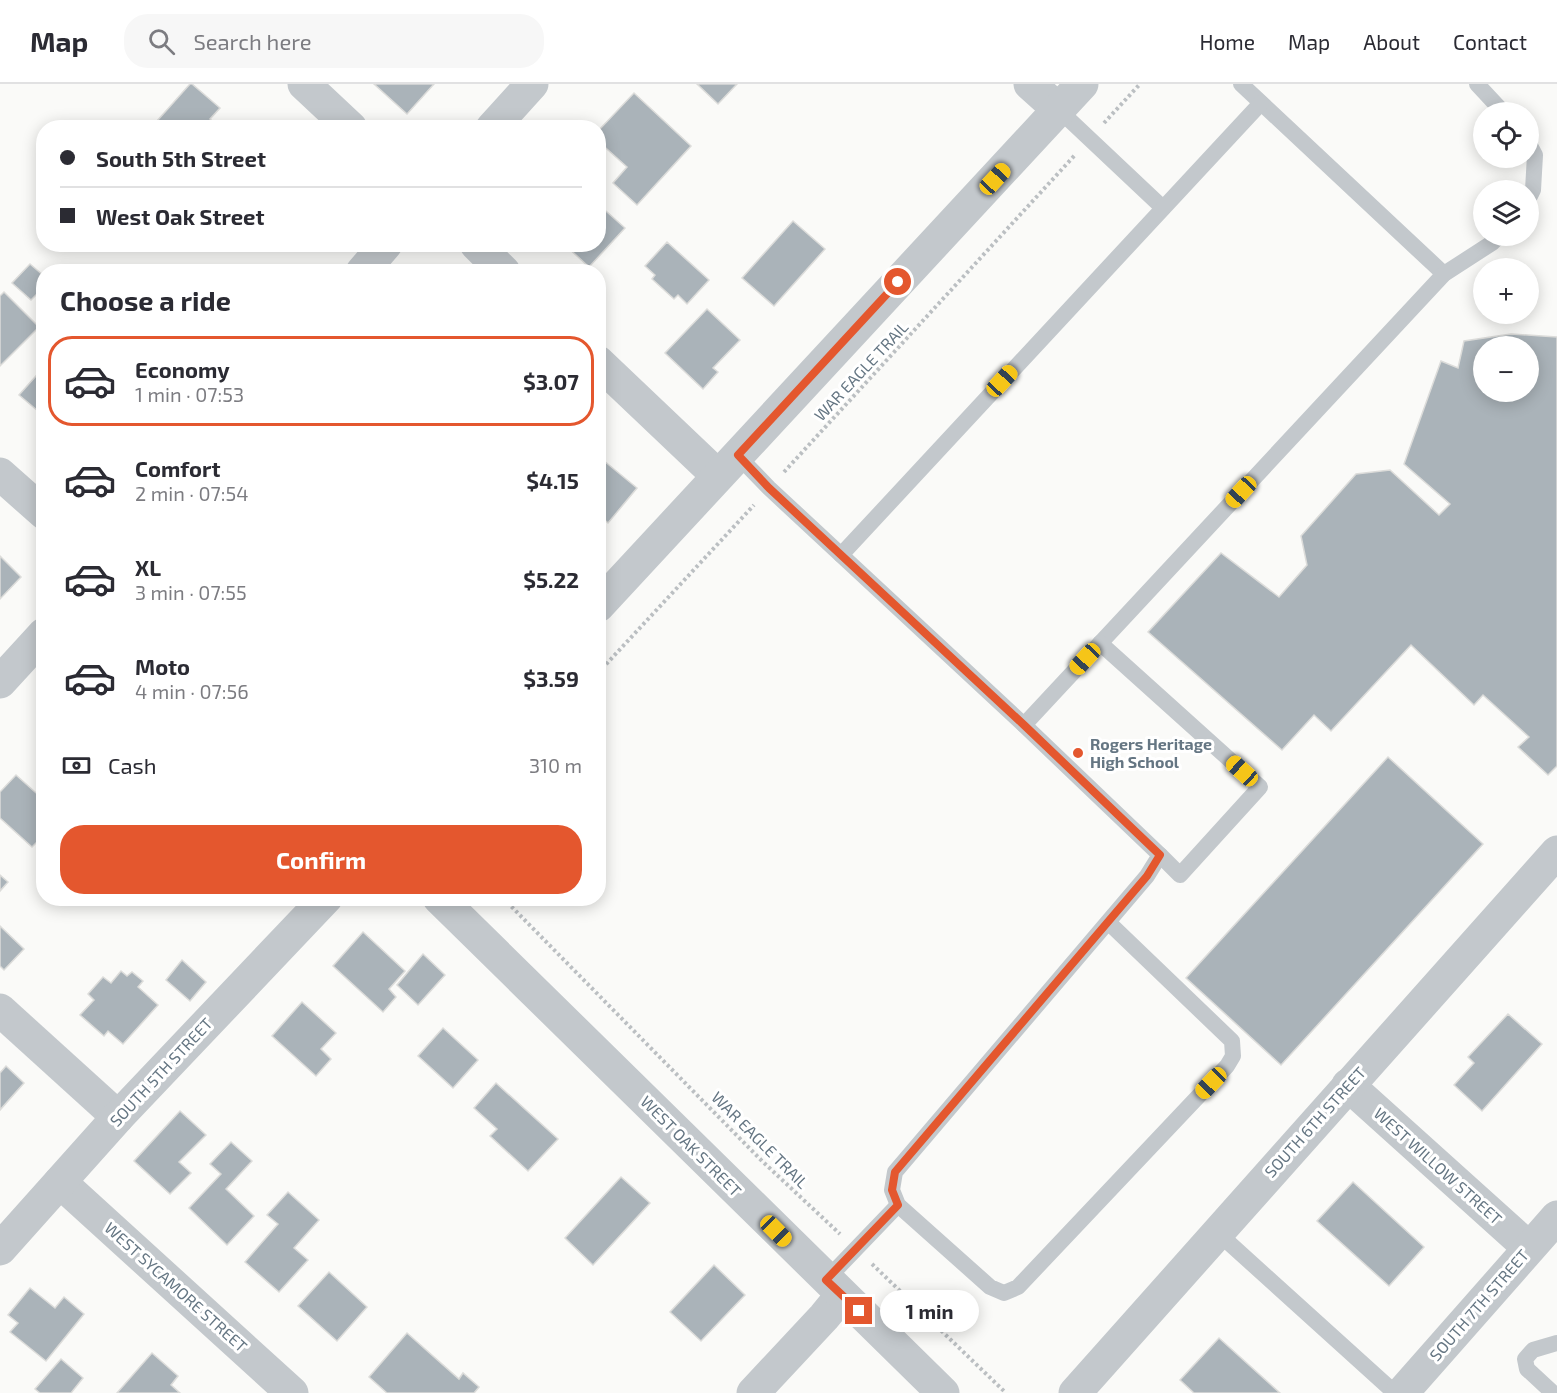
<!DOCTYPE html>
<meta charset="utf-8">
<style>
:root{--surface:#fff;--page:#f7f7f7;--text:#2b2b33;--muted:#7c7c81;--line:#e1e1e2;--accent:#e4572e}
body{margin:0;font-family:"Exo 2",sans-serif;background:var(--page);color:var(--text);height:100vh;display:flex;flex-direction:column;font-size:22px;white-space:nowrap}
*{box-sizing:border-box;margin:0}
p{font-size:20px;color:var(--muted)}
.icon{flex:none;width:33px;height:33px;fill:none;stroke:currentColor;stroke-width:2;stroke-linecap:round;stroke-linejoin:round}
.map{position:relative;flex:1;overflow:hidden}
.details{position:absolute;left:36px;top:180px;width:570px;height:642px;display:flex;flex-direction:column;background:var(--surface);border-radius:24px;box-shadow:0 3px 15px #0003}
.details>*{flex:none}
.top-card{position:absolute;left:36px;top:36px;width:570px;height:132px;border-radius:24px;box-shadow:0 3px 15px #0003;display:grid;align-content:center;height:132px;padding:0 24px;background:var(--surface)}
.fabs{position:absolute;left:1473px;top:18px;display:grid;gap:12px}
.fabs a{display:grid;place-items:center;width:66px;height:66px;border-radius:50%;background:var(--surface);box-shadow:0 3px 15px #0003;font-size:30px}
.end{position:absolute;width:27px;height:27px;margin:-14px;border:8px solid #e4572e;background:#fff;box-shadow:0 0 0 3px #fff}
.from{border-radius:50%}
.bubble{position:absolute;height:42px;border-radius:21px;background:var(--surface);box-shadow:0 3px 15px #0003;font-size:20px;font-weight:700;line-height:42px;text-align:center}
.car{position:absolute;width:18px;height:36px;margin:-18px -9px;border-radius:8px;box-shadow:0 0 4px 2px #0007;background:linear-gradient(#f5c518 24%,#345 0 40%,#f5c518 0 76%,#345 0 86%,#f5c518 0)}
.top-card b{display:flex;align-items:center;gap:21px;height:57px;font-size:22px}
.top-card b+b{border-top:2px solid var(--line)}
.top-card i{width:15px;height:15px;background:var(--text)}
ul{padding:0;list-style:none}
li{display:flex;align-items:center;gap:18px;height:90px;margin:0 12px 9px;padding:0 12px;border:3px solid transparent;border-radius:24px}
li div{flex:1}
li b{display:block;font-size:22px}
li em{font-style:normal;font-weight:700}
li.on{border-color:var(--accent)}
li>.icon{width:54px;height:54px;stroke-width:1.5}
h2{padding:0 24px;font-size:27px;line-height:72px}
.pay{display:flex;align-items:center;gap:15px;height:66px;padding:0 24px;font-size:22px}
.pay p{margin-inline-start:auto}
.action{display:flex;gap:12px;margin-top:auto;padding:12px 24px}
.action a{flex:1;height:69px;border-radius:24px;background:var(--accent);color:#fff;font-size:24px;font-weight:700;line-height:69px;text-align:center}
header{display:flex;align-items:center;gap:36px;box-sizing:border-box;height:84px;padding:0 30px;background:var(--surface);border-bottom:2px solid var(--line)}
header strong{font-size:28px}
nav{display:flex;gap:33px;margin-inline-start:auto;font-size:21px}
.search{width:420px;height:54px;background:var(--page);display:flex;align-items:center;gap:15px;box-sizing:border-box;padding:0 21px;border-radius:24px;color:var(--muted);font-size:22px}
.map>svg:first-child{display:block}
.building{fill:#aab3b9;stroke:#dcdcda;stroke-width:1.5;fill-rule:evenodd}
.lines{fill:none;stroke-linecap:round;stroke-linejoin:round}
.path{stroke:#bbbfc2;stroke-width:4;stroke-dasharray:3 3;stroke-linecap:butt}
.service{stroke:#c3c8cc;stroke-width:16}
.minor{stroke:#c3c8cc;stroke-width:33}
.tertiary{stroke:#c3c8cc;stroke-width:33}
.route{stroke:#e4572e;stroke-width:8}
.poi-dot{fill:#e4572e;stroke:#fff;stroke-width:2}
.labels{text-anchor:middle;stroke-width:6;stroke-linejoin:round;paint-order:stroke}
.street-label{font-size:16px;fill:#657683;stroke:#fff}
.poi-label{font-size:16px;font-weight:bold;fill:#657683;stroke:#fff;text-anchor:start}
</style>
<header>
<strong>Map</strong>
<div class="search"><svg class="icon" aria-label="search" viewBox="0 0 24 24"><circle cx="10" cy="10" r="6"/><path d="M15 15l6 6"/></svg>Search here</div>
<nav><a>Home</a><a>Map</a><a>About</a><a>Contact</a></nav>
</header>
<div class="map">
<svg width="1557" height="1309" viewBox="0 0 1557 1309">
<rect width="100%" height="100%" fill="#fafaf8"/>
<g class="building">
<path d="M 190,0 L 192,0 L 220,24 L 210,35 L 220,44 L 164,44 L 157,37 Z"/>
<path d="M 374,0 L 434,0 L 407,30 Z"/>
<path d="M 697,0 L 737,0 L 718,20 Z"/>
<path d="M 634,9 L 691,62 L 637,121 L 613,99 L 627,83 L 598,57 L 598,47 Z"/>
<path d="M 598,120 L 625,144 L 589,183 L 564,160 L 598,160 Z"/>
<path d="M 793,137 L 825,165 L 774,222 L 742,194 Z"/>
<path d="M 667,158 L 709,196 L 687,220 L 678,211 L 674,215 L 652,195 L 655,191 L 645,182 Z"/>
<path d="M 30,180 L 44,192 L 44,203 L 31,216 L 12,199 Z"/>
<path d="M 4,208 L 39,243 L 0,282 L 0,212 Z"/>
<path d="M 707,225 L 740,256 L 713,284 L 718,288 L 703,305 L 665,269 Z"/>
<path d="M 1511,250 L 1557,253 L 1557,682 L 1548,691 L 1518,663 L 1529,653 L 1483,611 L 1474,621 L 1411,561 L 1331,647 L 1314,631 L 1282,666 L 1148,548 L 1221,469 L 1279,513 L 1307,481 L 1301,452 L 1356,390 L 1390,386 L 1439,431 L 1450,420 L 1404,380 L 1441,277 L 1458,284 L 1464,257 ZM 1484,262 L 1528,262 L 1528,308 L 1484,308 Z"/>
<path d="M 44,283 L 44,320 L 38,327 L 19,311 Z"/>
<path d="M 598,372 L 637,404 L 608,439 L 598,430 Z"/>
<path d="M 0,472 L 21,493 L 0,515 Z"/>
<path d="M 1388,673 L 1483,760 L 1281,981 L 1186,894 Z"/>
<path d="M 16,691 L 44,716 L 44,751 L 32,763 L 0,734 L 0,708 Z"/>
<path d="M 0,791 L 8,798 L 0,807 Z"/>
<path d="M 0,842 L 24,865 L 4,886 L 0,882 Z"/>
<path d="M 363,848 L 405,887 L 389,905 L 396,913 L 383,928 L 333,882 Z"/>
<path d="M 423,870 L 445,891 L 418,921 L 397,901 Z"/>
<path d="M 182,876 L 206,898 L 190,917 L 166,896 Z"/>
<path d="M 121,887 L 127,892 L 132,888 L 143,897 L 138,903 L 158,921 L 123,960 L 108,947 L 104,952 L 80,931 L 94,916 L 88,910 L 103,893 L 111,899 Z"/>
<path d="M 302,918 L 336,949 L 321,965 L 331,975 L 316,992 L 272,952 Z"/>
<path d="M 1508,930 L 1542,960 L 1482,1027 L 1454,1001 L 1474,979 L 1468,973 Z"/>
<path d="M 443,944 L 478,976 L 453,1004 L 418,972 Z"/>
<path d="M 6,982 L 24,999 L 0,1026 L 0,989 Z"/>
<path d="M 496,999 L 558,1055 L 528,1087 L 490,1052 L 497,1045 L 474,1024 Z"/>
<path d="M 180,1027 L 206,1051 L 179,1078 L 191,1089 L 170,1110 L 134,1077 Z"/>
<path d="M 231,1058 L 252,1077 L 226,1105 L 254,1132 L 227,1161 L 189,1124 L 221,1090 L 210,1080 Z"/>
<path d="M 621,1093 L 650,1119 L 593,1181 L 565,1154 Z"/>
<path d="M 1353,1098 L 1424,1163 L 1389,1202 L 1317,1137 Z"/>
<path d="M 288,1108 L 319,1136 L 294,1164 L 308,1176 L 279,1208 L 245,1178 L 278,1140 L 267,1131 Z"/>
<path d="M 714,1181 L 745,1211 L 701,1257 L 670,1228 Z"/>
<path d="M 329,1188 L 367,1223 L 337,1257 L 298,1222 Z"/>
<path d="M 30,1204 L 55,1224 L 64,1213 L 84,1230 L 46,1277 L 10,1248 L 18,1239 L 8,1231 Z"/>
<path d="M 407,1249 L 459,1295 L 463,1289 L 479,1303 L 474,1309 L 387,1309 L 369,1293 Z"/>
<path d="M 1219,1254 L 1280,1309 L 1194,1309 L 1180,1296 Z"/>
<path d="M 152,1269 L 178,1292 L 171,1301 L 180,1309 L 117,1309 Z"/>
<path d="M 61,1275 L 83,1294 L 71,1309 L 40,1309 L 35,1305 Z"/>
</g>
<g class="lines">
<g class="path">
<path d="M 1104,39 L 1140,0"/>
<path d="M 784,388 L 1075,71"/>
<path d="M 598,589 L 754,421"/>
<path d="M 503,814 L 762,1077 L 840,1150"/>
<path d="M 872,1180 L 1006,1309"/>
</g>
<g class="service">
<path d="M 1241,0 L 1444,190"/>
<path d="M 1477,0 L 1503,28"/>
<path d="M 1059,26 L 1163,124"/>
<path d="M 1528,58 L 1535,71 L 1533,106 L 1528,116"/>
<path d="M 737,371 L 769,404 L 1024,641 L 1444,190 L 1492,159 L 1499,152"/>
<path d="M 841,471 L 1261,19"/>
<path d="M 1100,559 L 1260,703 L 1180,791 L 1160,771"/>
<path d="M 1024,641 L 1160,771 L 1147,792 L 895,1088 L 892,1106 L 898,1121 L 990,1203 L 1004,1209 L 1018,1203 L 1227,982 L 1233,972 L 1232,957 L 1108,838"/>
<path d="M 1217,1148 L 1395,1309"/>
<path d="M 826,1196 L 898,1121"/>
<path d="M 1553,1309 L 1527,1285 L 1525,1275 L 1533,1266 L 1557,1259"/>
</g>
<g class="minor">
<path d="M 304,0 L 351,44"/>
<path d="M 1030,0 L 1059,26"/>
<path d="M 492,44 L 532,0"/>
<path d="M 476,160 L 504,188"/>
<path d="M 362,188 L 386,160"/>
<path d="M 598,278 L 718,392"/>
<path d="M 598,522 L 1082,0"/>
<path d="M 0,598 L 44,550"/>
<path d="M 0,926 L 118,1033"/>
<path d="M 1348,1001 L 1529,1164"/>
<path d="M 60,1098 L 292,1309"/>
<path d="M 0,1165 L 118,1033 L 326,814"/>
<path d="M 753,1309 L 824,1233 L 842,1211"/>
<path d="M 1075,1309 L 1557,768"/>
<path d="M 1402,1309 L 1557,1133"/>
</g>
<g class="tertiary">
<path d="M 0,390 L 44,429"/>
<path d="M 439,814 L 943,1309"/>
</g>
</g>
<g class="lines">
<path class="route" d="M 859,1227 L 826,1196 L 898,1121 L 892,1106 L 895,1088 L 1147,792 L 1160,771 L 1024,641 L 769,404 L 738,371 L 898,198"/>
</g>
<circle class="poi-dot" cx="1078" cy="669" r="6"/>
<g class="labels">
<g class="street-label">
<text transform="translate(861 287) rotate(-47)" y="6">WAR EAGLE TRAIL</text>
<text transform="translate(161 988) rotate(-47)" y="6">SOUTH 5TH STREET</text>
<text transform="translate(1315 1038) rotate(-48)" y="6">SOUTH 6TH STREET</text>
<text transform="translate(760 1056) rotate(45)" y="6">WAR EAGLE TRAIL</text>
<text transform="translate(691 1062) rotate(45)" y="6">WEST OAK STREET</text>
<text transform="translate(1438 1082) rotate(42)" y="6">WEST WILLOW STREET</text>
<text transform="translate(176 1203) rotate(42)" y="6">WEST SYCAMORE STREET</text>
<text transform="translate(1479 1221) rotate(-49)" y="6">SOUTH 7TH STREET</text>
</g>
<g class="poi-label">
<text x="1090" y="666">Rogers Heritage<tspan x="1090" dy="18">High School</tspan></text>
</g>
</g>
</svg>
<div class="fabs">
<a><svg class="icon" aria-label="locate" viewBox="0 0 24 24"><circle cx="12" cy="12" r="6"/><path d="M12 2v4M12 18v4M2 12h4M18 12h4"/></svg></a>
<a><svg class="icon" aria-label="layers" viewBox="0 0 24 24"><path d="M12 4l9 5-9 5-9-5zM3 14l9 5 9-5"/></svg></a>
<a>+</a>
<a>−</a>
</div>
<i class="end from" style="left:898px;top:198px"></i>
<i class="end" style="left:859px;top:1227px"></i>
<div class="bubble" style="left:880px;top:1206px;width:99px">1 min</div>
<i class="car" style="left:995px;top:95px;rotate:43deg"></i>
<i class="car" style="left:1002px;top:297px;rotate:43deg"></i>
<i class="car" style="left:1241px;top:408px;rotate:223deg"></i>
<i class="car" style="left:1085px;top:575px;rotate:223deg"></i>
<i class="car" style="left:1242px;top:687px;rotate:312deg"></i>
<i class="car" style="left:1211px;top:999px;rotate:224deg"></i>
<i class="car" style="left:776px;top:1147px;rotate:135deg"></i>
<div class="top-card">
<b><i class="from"></i>South 5th Street</b>
<b><i></i>West Oak Street</b>
</div>
<section class="details">
<h2>Choose a ride</h2>
<ul>
<li class="on"><svg class="icon" aria-label="car" viewBox="0 0 24 24"><path d="M5 17H2v-5l4-1 3-4h7l3 4 3 1v5h-3M9 17h6M6 11h13"/><circle cx="7" cy="17" r="2"/><circle cx="17" cy="17" r="2"/></svg><div><b>Economy</b><p>1 min · 07:53</p></div><em>$3.07</em></li>
<li><svg class="icon" aria-label="car" viewBox="0 0 24 24"><path d="M5 17H2v-5l4-1 3-4h7l3 4 3 1v5h-3M9 17h6M6 11h13"/><circle cx="7" cy="17" r="2"/><circle cx="17" cy="17" r="2"/></svg><div><b>Comfort</b><p>2 min · 07:54</p></div><em>$4.15</em></li>
<li><svg class="icon" aria-label="car" viewBox="0 0 24 24"><path d="M5 17H2v-5l4-1 3-4h7l3 4 3 1v5h-3M9 17h6M6 11h13"/><circle cx="7" cy="17" r="2"/><circle cx="17" cy="17" r="2"/></svg><div><b>XL</b><p>3 min · 07:55</p></div><em>$5.22</em></li>
<li><svg class="icon" aria-label="car" viewBox="0 0 24 24"><path d="M5 17H2v-5l4-1 3-4h7l3 4 3 1v5h-3M9 17h6M6 11h13"/><circle cx="7" cy="17" r="2"/><circle cx="17" cy="17" r="2"/></svg><div><b>Moto</b><p>4 min · 07:56</p></div><em>$3.59</em></li>
</ul>
<div class="pay"><svg class="icon" aria-label="cash" viewBox="0 0 24 24"><path d="M3 7h18v10H3z"/><circle cx="12" cy="12" r="2"/></svg>Cash<p>310 m</p></div>
<div class="action"><a>Confirm</a></div>
</section>
</div>
